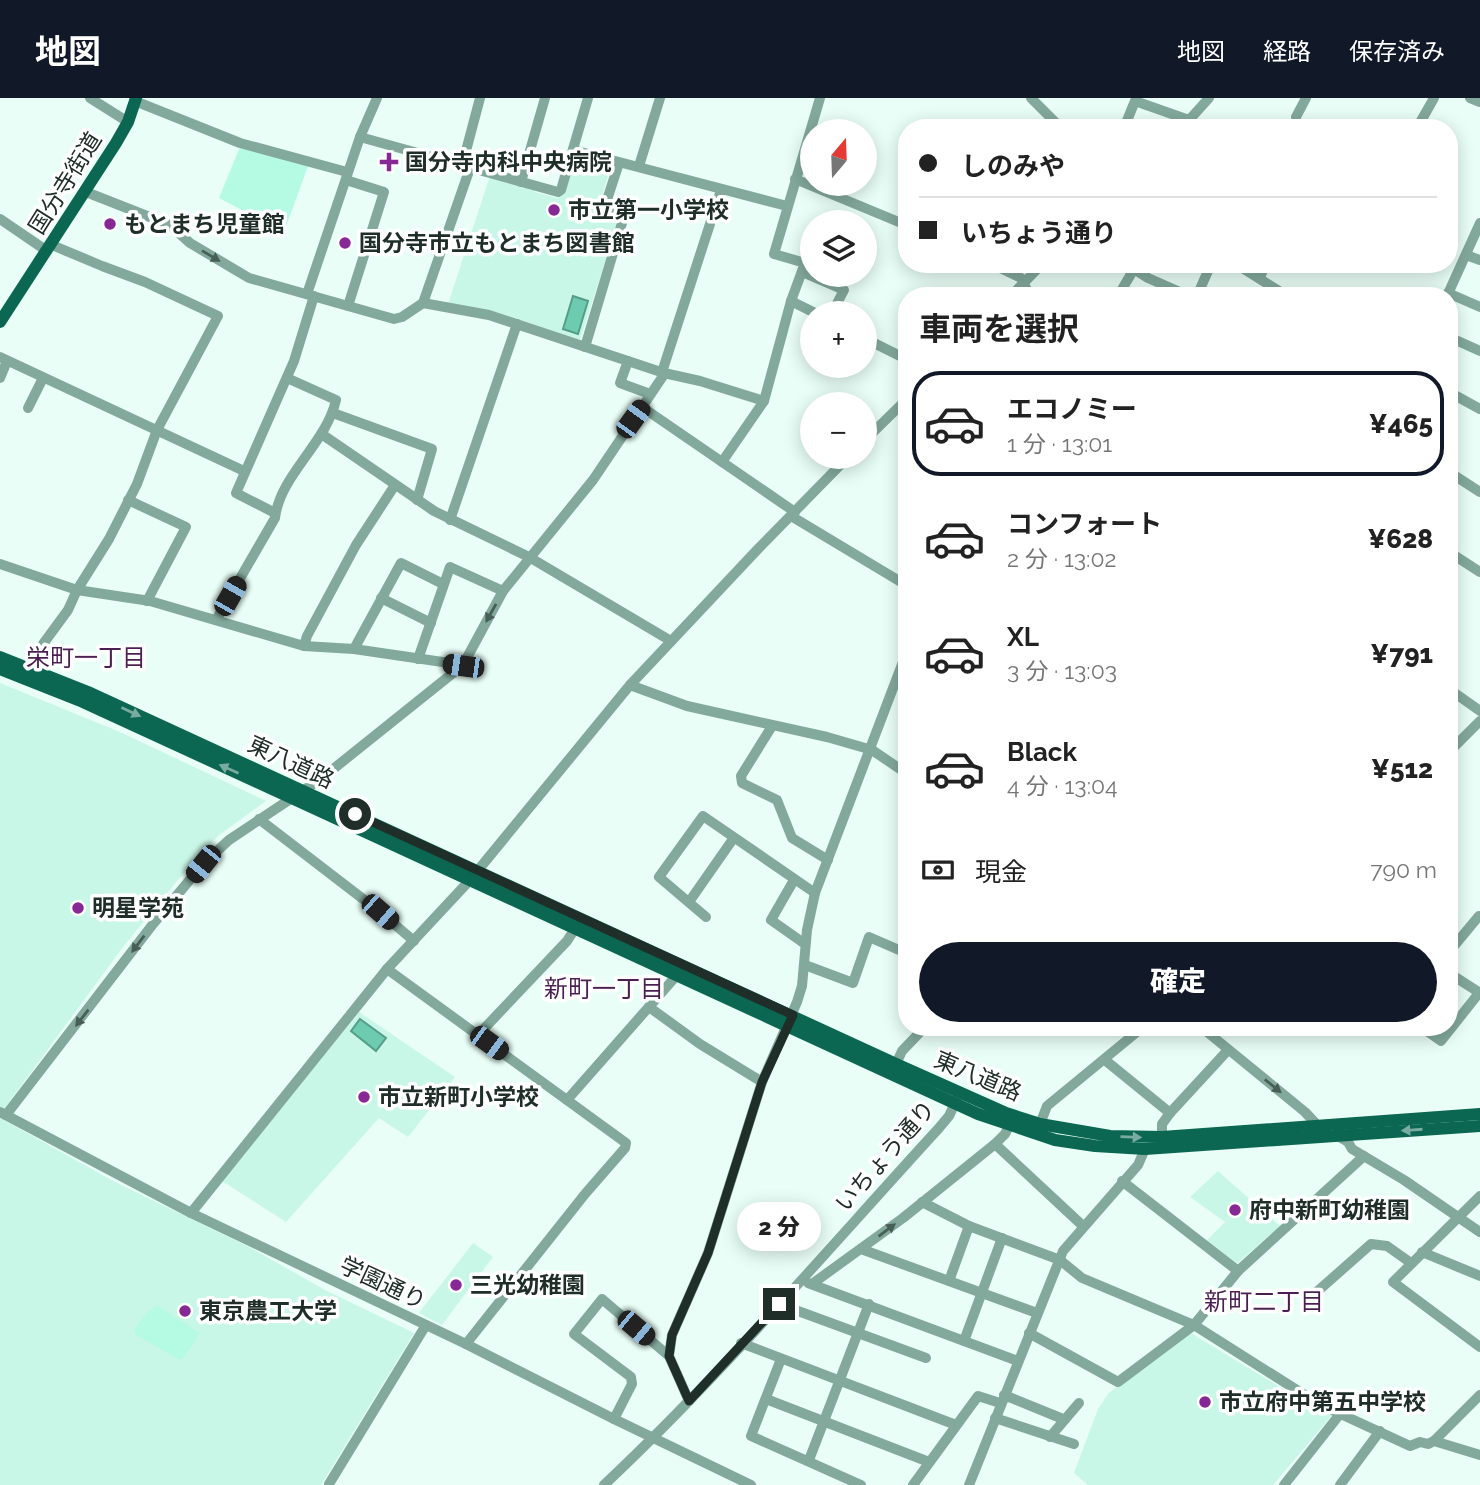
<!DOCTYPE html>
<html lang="ja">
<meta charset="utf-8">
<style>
:root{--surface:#fff;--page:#f2f2f2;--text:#222;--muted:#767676;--line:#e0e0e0;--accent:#111827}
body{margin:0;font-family:Raleway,"Noto Sans JP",sans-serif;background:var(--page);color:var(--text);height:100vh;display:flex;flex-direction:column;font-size:26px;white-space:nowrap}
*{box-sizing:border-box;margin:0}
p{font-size:23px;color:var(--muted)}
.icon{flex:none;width:38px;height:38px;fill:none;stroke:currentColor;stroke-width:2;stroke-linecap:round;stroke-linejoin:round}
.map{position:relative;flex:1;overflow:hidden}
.sheet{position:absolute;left:898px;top:189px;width:560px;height:749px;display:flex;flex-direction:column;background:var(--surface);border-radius:28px;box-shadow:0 4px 18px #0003}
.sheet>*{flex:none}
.guide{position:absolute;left:898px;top:21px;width:560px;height:154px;border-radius:28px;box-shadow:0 4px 18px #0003;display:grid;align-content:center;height:154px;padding:0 21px;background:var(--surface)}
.needle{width:46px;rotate:19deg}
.tools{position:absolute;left:800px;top:21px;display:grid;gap:14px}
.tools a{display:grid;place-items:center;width:77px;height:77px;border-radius:50%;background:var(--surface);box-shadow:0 4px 18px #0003;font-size:35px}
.end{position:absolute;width:32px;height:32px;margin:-16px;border:9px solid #202e29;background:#fff;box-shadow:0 0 0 4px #fff}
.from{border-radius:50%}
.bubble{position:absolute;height:49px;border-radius:24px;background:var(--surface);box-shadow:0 4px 18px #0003;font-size:23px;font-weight:800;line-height:49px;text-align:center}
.car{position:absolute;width:21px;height:42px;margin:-21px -10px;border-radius:9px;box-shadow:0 0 5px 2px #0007;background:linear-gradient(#222 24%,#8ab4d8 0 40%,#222 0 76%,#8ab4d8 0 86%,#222 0)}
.guide b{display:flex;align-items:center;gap:24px;height:66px;font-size:26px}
.guide b+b{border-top:2px solid var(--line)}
.guide i{width:18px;height:18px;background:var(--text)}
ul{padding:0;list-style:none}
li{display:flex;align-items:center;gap:21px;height:105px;margin:0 14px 10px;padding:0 7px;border:4px solid transparent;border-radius:28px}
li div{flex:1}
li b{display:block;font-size:26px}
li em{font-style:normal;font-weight:800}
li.selected{border-color:var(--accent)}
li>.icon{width:63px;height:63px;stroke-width:1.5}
h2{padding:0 21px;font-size:32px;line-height:84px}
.pay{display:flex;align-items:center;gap:18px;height:77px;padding:0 21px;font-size:26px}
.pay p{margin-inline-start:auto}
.button{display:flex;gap:14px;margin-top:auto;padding:14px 21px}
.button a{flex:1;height:80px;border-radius:42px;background:var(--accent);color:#fff;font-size:28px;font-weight:800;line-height:80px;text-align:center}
header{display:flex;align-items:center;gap:42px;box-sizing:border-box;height:98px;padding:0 35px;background:var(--accent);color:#fff}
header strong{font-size:33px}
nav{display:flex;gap:38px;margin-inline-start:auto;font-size:24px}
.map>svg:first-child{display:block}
.built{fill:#c9f7e7}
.green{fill:#b5fae3}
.water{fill:#6dccb0;stroke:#569d88;stroke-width:2}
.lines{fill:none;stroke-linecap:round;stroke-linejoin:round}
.minor{stroke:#83a99c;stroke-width:10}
.major{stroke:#0b6752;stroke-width:12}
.oneway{fill:#485f57}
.oneway2{fill:#79aba0}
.route{stroke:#202e29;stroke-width:9}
.poi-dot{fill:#862994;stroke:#fff;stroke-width:2.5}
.labels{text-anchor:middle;stroke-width:7;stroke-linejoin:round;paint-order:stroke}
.poi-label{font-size:23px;font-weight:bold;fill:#202e29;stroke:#fff;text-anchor:start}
.street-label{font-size:23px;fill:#202e29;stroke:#fff}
.neighbourhood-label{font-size:24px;fill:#4b1f52;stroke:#fff}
</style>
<header>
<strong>地図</strong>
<nav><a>地図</a><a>経路</a><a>保存済み</a></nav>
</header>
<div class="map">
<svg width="1480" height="1387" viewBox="0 0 1480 1387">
<rect width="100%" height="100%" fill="#e8fef6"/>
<g class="built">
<path d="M 578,60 L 608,69 L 610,72 L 598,111 L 619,120 L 579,245 L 448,206 L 490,78 L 534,90 L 535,94 L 557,100 L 565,96 L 574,62 Z"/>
<path d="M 0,585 L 120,634 L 266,703 L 218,738 L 187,771 L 123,849 L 4,1011 L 0,1009 Z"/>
<path d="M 359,914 L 455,979 L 408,1039 L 379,1020 L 286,1124 L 222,1083 Z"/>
<path d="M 0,1020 L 115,1084 L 251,1150 L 325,1192 L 414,1235 L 321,1387 L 0,1387 Z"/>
<path d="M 1218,1073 L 1280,1128 L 1234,1168 L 1205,1144 L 1225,1124 L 1190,1099 Z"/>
<path d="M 473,1145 L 493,1159 L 442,1227 L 419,1215 Z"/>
<path d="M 1186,1232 L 1293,1297 L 1333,1316 L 1273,1387 L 1088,1387 L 1074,1375 L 1098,1311 L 1108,1296 Z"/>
</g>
<g class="green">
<path d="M 240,49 L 308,68 L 284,134 L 219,100 Z"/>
<path d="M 157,1207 L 200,1235 L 183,1260 L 180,1262 L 136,1237 L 134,1232 L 146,1216 Z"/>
</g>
<g class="water">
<path d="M 573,198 L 588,203 L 578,236 L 563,231 Z"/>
<path d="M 360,921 L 386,940 L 376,953 L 351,933 Z"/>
</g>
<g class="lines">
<g class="minor">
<path d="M 90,0 L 128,24"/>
<path d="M 1031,0 L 1061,30"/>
<path d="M 1470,0 L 1480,4"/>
<path d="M 135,3 L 240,45 L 347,74"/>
<path d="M 1296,19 L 1306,0"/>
<path d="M 1124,30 L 1135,3 L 1189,22"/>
<path d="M 1182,30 L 1209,0"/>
<path d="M 1417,30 L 1434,0"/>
<path d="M 360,39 L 558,94 L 561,92 L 588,0"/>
<path d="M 573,52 L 787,108"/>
<path d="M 462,68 L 480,0"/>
<path d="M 639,68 L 660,0"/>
<path d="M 795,81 L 906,127"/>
<path d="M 346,82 L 384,94 L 348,208"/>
<path d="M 521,84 L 545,0"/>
<path d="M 86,94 L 170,127 L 190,145 L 249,180 L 394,221 L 402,219 L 423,205 L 489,217 L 664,275 L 700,283 L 764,303"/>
<path d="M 0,121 L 47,153"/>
<path d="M 1466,157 L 1480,162"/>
<path d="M 992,166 L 1021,180 L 1027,192 L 1037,198"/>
<path d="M 1126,166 L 1148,180 L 1189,198"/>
<path d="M 1236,166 L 1287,198"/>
<path d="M 802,174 L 844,192 L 832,215"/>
<path d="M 1260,180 L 1265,166"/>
<path d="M 1448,195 L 1480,209"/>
<path d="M 307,196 L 360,39 L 377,0"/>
<path d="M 1011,198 L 1042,166"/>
<path d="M 1118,198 L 1134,171"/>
<path d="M 1197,198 L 1211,166"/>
<path d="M 1447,198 L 1480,125"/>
<path d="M 791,203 L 815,215"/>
<path d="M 423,205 L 470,70"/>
<path d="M 1449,239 L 1480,253"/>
<path d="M 864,240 L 906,261"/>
<path d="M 585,249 L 625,115 L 605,108 L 619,65"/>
<path d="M 0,259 L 244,373"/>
<path d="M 628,263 L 620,285 L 650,296"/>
<path d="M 0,280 L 7,263"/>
<path d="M 1449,294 L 1480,311"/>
<path d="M 642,309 L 795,414"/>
<path d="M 28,310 L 43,280"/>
<path d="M 333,315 L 432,351 L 417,402"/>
<path d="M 323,337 L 434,413 L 529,459 L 671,543"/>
<path d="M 864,343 L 906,302"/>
<path d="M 722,364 L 764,303 L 791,203 L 805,165 L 774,156 L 820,0"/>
<path d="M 1449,374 L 1480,394"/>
<path d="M 128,402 L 186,429 L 147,503"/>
<path d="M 275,415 L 236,395 L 294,263 L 314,198"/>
<path d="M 791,418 L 906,487"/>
<path d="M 450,422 L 517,226"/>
<path d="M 1449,454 L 1480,474"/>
<path d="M 0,466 L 77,492 L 150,503 L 304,548 L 354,551 L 463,567"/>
<path d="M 381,500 L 431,525"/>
<path d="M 216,522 L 275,420 C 280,377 326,346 336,302 L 287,280"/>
<path d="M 304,548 L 307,538 L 356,447 L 395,387"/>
<path d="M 354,551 L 401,465 L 443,486"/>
<path d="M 418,561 L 450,469 L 503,493"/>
<path d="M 30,570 L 35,557 L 68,512 L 77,492 L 109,441 L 137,386 L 157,332 L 218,218 L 145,184 L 102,168 L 52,147"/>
<path d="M 630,587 L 687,608 L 827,639 L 872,652 L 906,675"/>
<path d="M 1449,591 L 1480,613"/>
<path d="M 772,628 L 741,678 L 742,685 L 777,702 L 792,740 L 828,762"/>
<path d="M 1449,654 L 1480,623"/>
<path d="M 259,721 L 380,814 L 414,843"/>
<path d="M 794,782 L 771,822 L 805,846"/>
<path d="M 689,804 L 733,741"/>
<path d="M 706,819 L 659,779 L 703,718 L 815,795"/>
<path d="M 1449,854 L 1479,818"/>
<path d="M 805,867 L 853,885 L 869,839 L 906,855"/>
<path d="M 387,871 L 626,1045 L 625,1050 L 585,1096 L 466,1246"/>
<path d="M 1449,875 L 1480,895"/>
<path d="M 649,909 L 700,946 L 762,984"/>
<path d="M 1201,929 L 1305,1014 L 1319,1029"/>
<path d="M 1421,929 L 1441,943 L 1479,895"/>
<path d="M 478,937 L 567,843 L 576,829"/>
<path d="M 1105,962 L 1170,1015"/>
<path d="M 896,966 L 902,953 L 925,929"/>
<path d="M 567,1002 L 677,877"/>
<path d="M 0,1014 L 191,1115 L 466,1246 L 614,1321 L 751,1387"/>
<path d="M 6,1017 L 153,826 L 203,766 L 229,742 L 322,680 L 463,567 L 503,493 L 593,382 L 663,278 L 663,271 L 721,92"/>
<path d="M 1040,1026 L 1047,1008 L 1143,929"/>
<path d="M 1336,1037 L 1348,1044 L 1352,1051 L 1404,1082 L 1480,1134"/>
<path d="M 1162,1039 L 1162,1026 L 1170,1015 L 1228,952"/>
<path d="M 995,1046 L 1083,1128"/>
<path d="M 1122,1083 L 1238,1173"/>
<path d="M 1480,1098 L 1393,1184 L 1480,1249"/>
<path d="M 922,1104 L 969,1128 L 1060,1162 L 1082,1180 L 1194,1227 L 1319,1306 L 1410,1348 L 1420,1344 L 1428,1346 L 1434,1343 L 1480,1357"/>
<path d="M 191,1115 L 387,871 L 470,782 L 630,587 L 757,452 L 848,359"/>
<path d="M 861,1151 L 1037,1215"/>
<path d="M 1422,1154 L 1480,1178"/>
<path d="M 949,1183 L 969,1128"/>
<path d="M 808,1185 L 1018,1263"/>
<path d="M 812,1186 L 903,1120 L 995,1046 L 1005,1036 L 1009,1028"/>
<path d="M 1311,1199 L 1371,1146 L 1387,1148 L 1411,1165"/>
<path d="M 779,1206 L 926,1260"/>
<path d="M 1029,1235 L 1118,1284 L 1194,1227 L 1238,1173 L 1364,1058"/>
<path d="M 964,1243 L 1002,1140"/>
<path d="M 741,1245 L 956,1327"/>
<path d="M 781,1261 L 751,1338 L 861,1387"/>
<path d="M 1004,1297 L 1063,1321"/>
<path d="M 766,1301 L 929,1364"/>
<path d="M 689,1303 L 669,1258 L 672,1237 L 708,1155 L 762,984 L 797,904 L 802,888 L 807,832 L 815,795 L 906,556"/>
<path d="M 995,1320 L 1074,1346"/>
<path d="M 614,1321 L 632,1286 L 631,1279 L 574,1236 L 602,1201 L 669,1258"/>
<path d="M 1050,1339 L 1079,1305"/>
<path d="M 1434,1343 L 1480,1297"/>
<path d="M 809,1362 L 869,1206"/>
<path d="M 329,1386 L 426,1227"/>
<path d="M 604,1387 C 723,1275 829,1150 939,1030 L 949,1018 L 957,1001"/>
<path d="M 913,1387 L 978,1298 L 1000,1305"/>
<path d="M 969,1387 L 1063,1153 L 1138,1067 L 1145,1051"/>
<path d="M 1284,1387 L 1340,1316"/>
<path d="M 1340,1387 L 1380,1333"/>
</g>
<g class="major">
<path d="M 0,224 L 116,45 L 128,24 L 136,0"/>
<path d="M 0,559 L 88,594 L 896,966 L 1006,1015 L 1040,1026 L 1110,1038 L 1162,1039 L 1480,1016"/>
<path d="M 0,571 L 83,604 L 978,1016 L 1055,1042 L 1095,1048 L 1145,1051 L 1480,1028"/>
</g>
</g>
<defs><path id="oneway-solid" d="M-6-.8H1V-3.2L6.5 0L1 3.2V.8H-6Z" transform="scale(1.75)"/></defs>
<g class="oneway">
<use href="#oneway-solid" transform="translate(211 158) rotate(31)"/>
<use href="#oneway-solid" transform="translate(491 515) rotate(119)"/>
<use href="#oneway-solid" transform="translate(138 846) rotate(127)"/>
<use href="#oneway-solid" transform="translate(82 920) rotate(128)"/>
<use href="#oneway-solid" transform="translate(1273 988) rotate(39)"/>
<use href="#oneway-solid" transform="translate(887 1132) rotate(-37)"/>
</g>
<g class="oneway2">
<use href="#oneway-solid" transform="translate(131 614) rotate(25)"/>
<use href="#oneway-solid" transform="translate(229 671) rotate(-156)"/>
<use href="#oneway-solid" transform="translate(1412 1032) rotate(176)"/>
<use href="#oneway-solid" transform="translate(1131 1039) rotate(2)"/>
</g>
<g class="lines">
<path class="route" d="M 355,716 L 793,917 L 762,984 L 708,1155 L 672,1237 L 669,1258 L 689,1303 L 779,1206"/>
</g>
<g class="poi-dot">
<path d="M385.5 53.5h7v7h7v7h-7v7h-7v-7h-7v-7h7z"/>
<circle cx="554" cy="112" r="7"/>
<circle cx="110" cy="126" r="7"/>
<circle cx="345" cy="145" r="7"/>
<circle cx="78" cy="810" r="7"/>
<circle cx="364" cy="999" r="7"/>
<circle cx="1235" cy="1112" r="7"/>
<circle cx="456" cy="1187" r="7"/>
<circle cx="185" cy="1213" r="7"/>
<circle cx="1205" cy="1304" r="7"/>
</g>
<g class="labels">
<g class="poi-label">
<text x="405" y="72">国分寺内科中央病院</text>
<text x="568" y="120">市立第一小学校</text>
<text x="124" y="134">もとまち児童館</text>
<text x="359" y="153">国分寺市立もとまち図書館</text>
<text x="92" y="818">明星学苑</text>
<text x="378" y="1007">市立新町小学校</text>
<text x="1249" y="1120">府中新町幼稚園</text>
<text x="470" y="1195">三光幼稚園</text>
<text x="199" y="1221">東京農工大学</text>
<text x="1219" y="1312">市立府中第五中学校</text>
</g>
<g class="street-label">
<text transform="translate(65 85) rotate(-58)" y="8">国分寺街道</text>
<text transform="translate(291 664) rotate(25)" y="8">東八道路</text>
<text transform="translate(978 978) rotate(23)" y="8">東八道路</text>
<text transform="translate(885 1058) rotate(-49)" y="8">いちょう通り</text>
<text transform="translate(383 1185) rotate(25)" y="8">学園通り</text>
</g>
<g class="neighbourhood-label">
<text x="86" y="568">栄町一丁目</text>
<text x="604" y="899">新町一丁目</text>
<text x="1264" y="1212">新町二丁目</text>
</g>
</g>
</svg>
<div class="tools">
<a><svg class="needle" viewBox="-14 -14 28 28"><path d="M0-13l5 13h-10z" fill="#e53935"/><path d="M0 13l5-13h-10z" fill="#767676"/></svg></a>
<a><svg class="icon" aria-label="layers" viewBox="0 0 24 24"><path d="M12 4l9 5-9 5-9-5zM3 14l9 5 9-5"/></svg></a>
<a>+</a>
<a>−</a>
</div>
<i class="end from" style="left:355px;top:716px"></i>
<i class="end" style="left:779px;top:1206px"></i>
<div class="bubble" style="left:737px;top:1104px;width:84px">2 分</div>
<i class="car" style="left:633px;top:321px;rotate:36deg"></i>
<i class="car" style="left:230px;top:498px;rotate:30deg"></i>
<i class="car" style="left:463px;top:568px;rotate:278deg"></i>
<i class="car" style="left:203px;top:766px;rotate:219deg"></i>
<i class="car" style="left:380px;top:814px;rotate:131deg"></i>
<i class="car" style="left:489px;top:945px;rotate:126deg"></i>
<i class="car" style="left:636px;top:1230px;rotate:130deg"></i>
<div class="guide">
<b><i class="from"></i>しのみや</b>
<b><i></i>いちょう通り</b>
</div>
<section class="sheet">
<h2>車両を選択</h2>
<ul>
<li class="selected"><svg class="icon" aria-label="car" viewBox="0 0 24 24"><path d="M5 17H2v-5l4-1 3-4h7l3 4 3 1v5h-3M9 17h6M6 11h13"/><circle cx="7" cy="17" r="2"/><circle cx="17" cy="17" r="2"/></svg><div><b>エコノミー</b><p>1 分 · 13:01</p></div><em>¥465</em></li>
<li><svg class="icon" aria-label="car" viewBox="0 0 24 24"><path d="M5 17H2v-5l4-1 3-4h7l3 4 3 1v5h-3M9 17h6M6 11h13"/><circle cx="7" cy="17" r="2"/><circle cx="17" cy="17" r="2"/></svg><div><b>コンフォート</b><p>2 分 · 13:02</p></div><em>¥628</em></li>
<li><svg class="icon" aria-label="car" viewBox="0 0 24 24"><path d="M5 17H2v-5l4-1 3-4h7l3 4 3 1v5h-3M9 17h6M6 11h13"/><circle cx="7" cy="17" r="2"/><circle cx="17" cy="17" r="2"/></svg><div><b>XL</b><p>3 分 · 13:03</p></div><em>¥791</em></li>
<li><svg class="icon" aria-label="car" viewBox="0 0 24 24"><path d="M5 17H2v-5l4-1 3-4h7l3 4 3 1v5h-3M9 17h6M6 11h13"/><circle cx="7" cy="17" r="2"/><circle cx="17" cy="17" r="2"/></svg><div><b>Black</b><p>4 分 · 13:04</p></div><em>¥512</em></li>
</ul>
<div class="pay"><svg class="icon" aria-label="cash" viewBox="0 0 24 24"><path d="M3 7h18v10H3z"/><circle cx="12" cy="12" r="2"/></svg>現金<p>790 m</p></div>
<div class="button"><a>確定</a></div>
</section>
</div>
